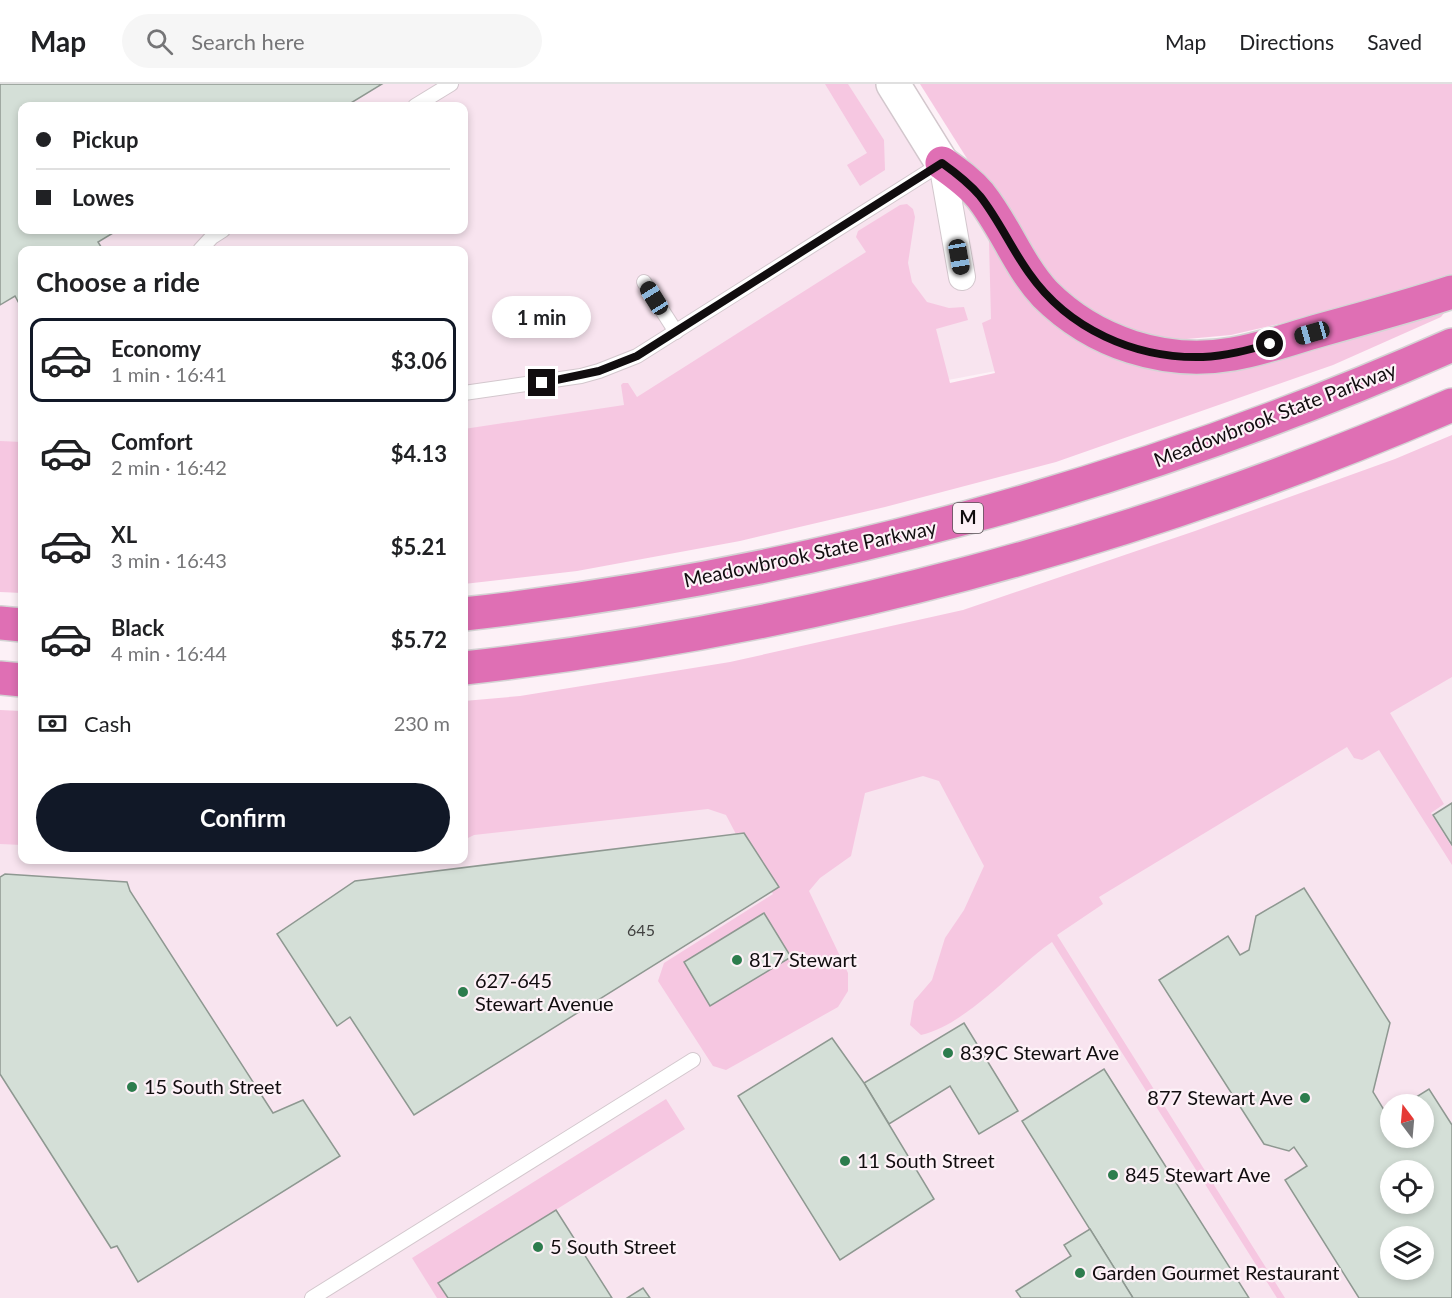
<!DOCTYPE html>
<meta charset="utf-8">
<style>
:root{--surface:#fff;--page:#f6f6f6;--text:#202124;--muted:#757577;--line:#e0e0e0;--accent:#111827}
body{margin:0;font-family:Lato,sans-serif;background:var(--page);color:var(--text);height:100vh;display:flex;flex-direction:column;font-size:22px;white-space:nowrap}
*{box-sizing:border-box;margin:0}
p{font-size:20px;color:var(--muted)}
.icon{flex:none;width:33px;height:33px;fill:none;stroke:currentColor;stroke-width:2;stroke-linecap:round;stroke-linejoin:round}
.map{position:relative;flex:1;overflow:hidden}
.sheet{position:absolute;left:18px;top:162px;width:450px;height:618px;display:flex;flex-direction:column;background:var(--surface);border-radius:12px;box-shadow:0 3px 9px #0003}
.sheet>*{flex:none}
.banner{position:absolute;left:18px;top:18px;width:450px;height:132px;border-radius:12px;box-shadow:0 3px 9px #0003;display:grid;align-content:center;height:132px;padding:0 18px;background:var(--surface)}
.needle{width:39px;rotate:344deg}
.controls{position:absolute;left:1380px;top:1010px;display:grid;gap:12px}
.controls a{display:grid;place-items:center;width:54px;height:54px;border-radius:50%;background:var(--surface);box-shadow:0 3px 9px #0003;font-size:30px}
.end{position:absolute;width:27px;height:27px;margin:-14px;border:8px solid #110d0f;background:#fff;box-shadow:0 0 0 3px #fff}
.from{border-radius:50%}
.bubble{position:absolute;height:42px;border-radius:21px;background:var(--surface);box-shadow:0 3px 9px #0003;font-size:20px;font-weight:700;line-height:42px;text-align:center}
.car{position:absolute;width:18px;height:36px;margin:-18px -9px;border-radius:8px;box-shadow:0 0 4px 2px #0007;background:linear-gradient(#222 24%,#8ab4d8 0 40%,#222 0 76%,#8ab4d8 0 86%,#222 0)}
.banner b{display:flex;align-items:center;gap:21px;height:57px;font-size:22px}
.banner b+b{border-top:2px solid var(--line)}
.banner i{width:15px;height:15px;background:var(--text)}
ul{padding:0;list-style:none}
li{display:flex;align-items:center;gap:18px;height:84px;margin:0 12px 9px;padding:0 6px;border:3px solid transparent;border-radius:12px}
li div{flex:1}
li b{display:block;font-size:22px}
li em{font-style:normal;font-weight:700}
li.selected{border-color:var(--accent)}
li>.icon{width:54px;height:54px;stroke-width:1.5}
h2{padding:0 18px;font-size:27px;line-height:72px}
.pay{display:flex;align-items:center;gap:15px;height:66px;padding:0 18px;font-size:22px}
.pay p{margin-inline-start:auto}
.primary-button{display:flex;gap:12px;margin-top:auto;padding:12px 18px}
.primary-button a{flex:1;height:69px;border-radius:36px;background:var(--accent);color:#fff;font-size:24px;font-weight:700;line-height:69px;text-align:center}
header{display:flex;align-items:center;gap:36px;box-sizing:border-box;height:84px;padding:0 30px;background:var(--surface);border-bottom:2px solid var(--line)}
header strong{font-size:28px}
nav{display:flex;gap:33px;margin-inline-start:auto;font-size:21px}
.search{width:420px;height:54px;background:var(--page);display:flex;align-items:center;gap:15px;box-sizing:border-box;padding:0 21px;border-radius:33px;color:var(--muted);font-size:22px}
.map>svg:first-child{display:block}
.built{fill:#f8e4ef;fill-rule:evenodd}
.green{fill:#f6c7e1}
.building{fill:#d4dfd7;stroke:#8e9891;stroke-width:1.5;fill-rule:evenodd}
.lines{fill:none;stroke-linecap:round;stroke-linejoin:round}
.service-casing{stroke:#d3c7cd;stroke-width:16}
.minor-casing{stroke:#d3c7cd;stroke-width:28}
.tertiary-casing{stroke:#d3c7cd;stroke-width:36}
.motorway-casing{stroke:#d4d3d4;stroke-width:36}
.service{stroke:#fff;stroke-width:14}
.minor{stroke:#fff;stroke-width:26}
.tertiary{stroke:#fff;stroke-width:33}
.motorway{stroke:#df6fb4;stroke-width:33}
.route{stroke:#110d0f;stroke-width:8}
.poi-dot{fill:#2d7c4d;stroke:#fdf1f7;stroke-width:2}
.labels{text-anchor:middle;stroke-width:4.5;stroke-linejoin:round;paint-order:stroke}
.number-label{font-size:16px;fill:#424241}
.shield{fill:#fdf1f7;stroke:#585155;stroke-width:1.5}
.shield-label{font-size:18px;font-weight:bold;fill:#110d0f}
.street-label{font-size:20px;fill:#110d0f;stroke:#fdf1f7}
.poi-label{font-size:20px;fill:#110d0f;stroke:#fdf1f7;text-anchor:start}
</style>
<header>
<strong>Map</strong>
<div class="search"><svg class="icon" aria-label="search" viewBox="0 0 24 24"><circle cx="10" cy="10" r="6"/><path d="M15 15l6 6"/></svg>Search here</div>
<nav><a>Map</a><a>Directions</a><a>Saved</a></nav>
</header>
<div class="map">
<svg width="1452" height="1214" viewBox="0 0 1452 1214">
<rect width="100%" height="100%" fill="#fdf1f7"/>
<g class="built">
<path d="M 0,0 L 893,0 L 1090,269 L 464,388 L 464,166 L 22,166 L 22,400 L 0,397 ZM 22,22 L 464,22 L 464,146 L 22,146 Z"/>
<path d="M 1452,583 L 1452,1214 L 0,1214 L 0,750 L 22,751 L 22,776 L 464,776 L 464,745 ZM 1390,1020 L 1424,1020 L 1424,1053 L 1390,1053 ZM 1390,1086 L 1424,1086 L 1424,1119 L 1390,1119 ZM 1390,1152 L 1424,1152 L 1424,1185 L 1390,1185 Z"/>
</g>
<g class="green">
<path d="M 825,0 L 848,0 L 884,56 L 885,86 L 860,102 L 847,81 L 867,69 Z"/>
<path d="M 920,0 L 1452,0 L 1452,190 L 1348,224 L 1231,251 L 1176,256 L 1126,245 L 1085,227 L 1047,194 L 1024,165 Z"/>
<path d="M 907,120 L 913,125 L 915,133 L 908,179 L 912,198 L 927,218 L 949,224 L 964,223 L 968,236 L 936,245 L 950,299 L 995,289 L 982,239 L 991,235 L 989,158 L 992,152 L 1132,273 L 1448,224 L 1441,233 L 1333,281 L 1056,378 L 885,423 L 740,457 L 577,487 L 464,500 L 464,345 L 624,321 L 621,301 L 623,299 L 628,299 L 637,313 L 866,168 L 856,153 L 858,147 L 900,121 Z"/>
<path d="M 1452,351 L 1452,593 L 1390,629 L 1444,720 L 1431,729 L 1452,763 L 1452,781 L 1379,666 L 1362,676 L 1354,674 L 1347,663 L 1099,813 L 1103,820 L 1057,851 L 1285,1214 L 1277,1214 L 1052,858 C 1013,885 966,941 921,951 L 910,941 L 914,917 L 932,896 L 945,854 L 964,826 L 984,782 L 939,697 L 923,692 L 865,709 L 851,772 L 820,794 L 809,807 L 848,889 L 848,907 L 838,923 L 726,986 L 713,982 L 658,897 L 664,879 L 773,810 L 750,777 L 726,731 L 708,725 L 474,751 L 464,756 L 464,617 L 520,612 L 730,578 L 963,526 L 1195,447 L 1395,375 Z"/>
<path d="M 0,357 L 22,358 L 22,509 L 0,508 Z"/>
<path d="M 0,626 L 22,627 L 22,761 L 0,760 Z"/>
<path d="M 666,1015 L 685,1045 L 439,1199 L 448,1214 L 437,1214 L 412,1174 Z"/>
</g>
<g class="building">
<path d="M 0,0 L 382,0 L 346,22 L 22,22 L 22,146 L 118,146 L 98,158 L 103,166 L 22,166 L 22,225 L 15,212 L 0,221 Z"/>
<path d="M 1452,719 L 1452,761 L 1433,731 Z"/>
<path d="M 744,749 L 779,803 L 414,1031 L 350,933 L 337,942 L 277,850 L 355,797 Z"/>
<path d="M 5,790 L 127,798 L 130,807 L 273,1029 L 303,1016 L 340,1072 L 138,1198 L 117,1162 L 111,1164 L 0,990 L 0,793 Z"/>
<path d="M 1304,804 L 1390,939 L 1373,1008 L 1387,1031 L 1390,1029 L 1390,1053 L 1424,1053 L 1424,1020 L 1405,1020 L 1429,1005 L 1452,1041 L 1452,1214 L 1359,1214 L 1285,1096 L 1307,1082 L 1294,1063 L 1289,1067 L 1264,1060 L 1159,896 L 1228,852 L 1240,871 L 1249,866 L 1256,832 ZM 1390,1086 L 1424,1086 L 1424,1119 L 1390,1119 ZM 1390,1152 L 1424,1152 L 1424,1185 L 1390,1185 Z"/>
<path d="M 764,829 L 791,873 L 710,922 L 684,878 Z"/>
<path d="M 964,939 L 1018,1027 L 979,1050 L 950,1002 L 889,1040 L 864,999 Z"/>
<path d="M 832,954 L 864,999 L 934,1115 L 840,1176 L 738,1012 Z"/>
<path d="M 1104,985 L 1249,1214 L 1133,1214 L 1022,1037 Z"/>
<path d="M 556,1126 L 612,1214 L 448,1214 L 438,1199 Z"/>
<path d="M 1090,1145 L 1133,1214 L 1021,1214 L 1016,1207 L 1071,1172 L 1064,1161 Z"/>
<path d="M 643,1204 L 650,1214 L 627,1214 Z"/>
</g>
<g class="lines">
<g class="service-casing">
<g id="service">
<path d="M 415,22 L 451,0"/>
<path d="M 200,166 L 212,153 L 223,146"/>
<path d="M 644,198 L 676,248"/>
<path d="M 464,309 L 581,292 L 599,287 L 637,272 L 942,79"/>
<path d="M 312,1214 L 693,976"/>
</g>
</g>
<g class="minor-casing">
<path id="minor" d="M 942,79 L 962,193"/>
</g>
<g class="tertiary-casing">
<path id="tertiary" d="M 893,0 L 942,79"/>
</g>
<g class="motorway-casing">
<g id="motorway">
<path d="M 942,79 C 956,89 969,98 980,111 C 1005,142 1018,181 1045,210 C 1094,259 1165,282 1233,270 C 1263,265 1292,254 1321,246 C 1365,234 1409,222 1452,208"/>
<path d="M 464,530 C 804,492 1138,400 1452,261"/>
<path d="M 0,539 L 22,541"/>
<path d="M 464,584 C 804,546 1138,457 1452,321"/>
<path d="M 0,594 L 22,596"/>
</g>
</g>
<use href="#service" class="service"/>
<use href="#minor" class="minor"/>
<use href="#tertiary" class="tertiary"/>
<use href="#motorway" class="motorway"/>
</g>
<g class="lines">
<path class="route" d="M 542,299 L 599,287 L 637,272 L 942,79 C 956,89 969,99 980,112 C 999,136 1011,164 1029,189 C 1068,245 1135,275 1203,273 C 1226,272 1248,266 1270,260"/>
</g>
<g class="poi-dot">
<circle cx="737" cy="876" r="6"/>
<circle cx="463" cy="908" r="6"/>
<circle cx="948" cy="969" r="6"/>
<circle cx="132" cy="1003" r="6"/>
<circle cx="1305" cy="1014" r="6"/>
<circle cx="845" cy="1077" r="6"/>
<circle cx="1113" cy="1091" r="6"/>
<circle cx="538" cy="1163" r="6"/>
<circle cx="1080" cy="1189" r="6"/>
</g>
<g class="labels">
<g class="number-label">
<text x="641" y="852">645</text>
</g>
<rect class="shield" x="953" y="419" width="30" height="30" rx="4.5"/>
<g class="shield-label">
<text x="968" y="440">M</text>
</g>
<g class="street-label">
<text transform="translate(1275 331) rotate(-21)" y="7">Meadowbrook State Parkway</text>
<text transform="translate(810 470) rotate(-12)" y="7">Meadowbrook State Parkway</text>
</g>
<g class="poi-label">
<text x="749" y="883">817 Stewart</text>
<text x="475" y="904">627-645<tspan x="475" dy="23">Stewart Avenue</tspan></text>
<text x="960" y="976">839C Stewart Ave</text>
<text x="144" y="1010">15 South Street</text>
<text x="1293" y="1021" text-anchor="end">877 Stewart Ave</text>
<text x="857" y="1084">11 South Street</text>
<text x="1125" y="1098">845 Stewart Ave</text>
<text x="550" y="1170">5 South Street</text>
<text x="1092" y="1196">Garden Gourmet Restaurant</text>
</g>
</g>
</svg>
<div class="controls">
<a><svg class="needle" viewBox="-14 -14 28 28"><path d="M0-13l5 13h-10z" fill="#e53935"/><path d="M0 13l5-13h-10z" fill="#757577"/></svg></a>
<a><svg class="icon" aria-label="locate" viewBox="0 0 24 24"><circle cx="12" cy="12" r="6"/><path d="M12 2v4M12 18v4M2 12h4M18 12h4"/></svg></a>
<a><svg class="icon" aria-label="layers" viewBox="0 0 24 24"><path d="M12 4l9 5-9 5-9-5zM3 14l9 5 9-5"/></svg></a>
</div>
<i class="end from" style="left:1270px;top:260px"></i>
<i class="end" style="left:542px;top:299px"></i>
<div class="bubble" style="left:492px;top:212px;width:99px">1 min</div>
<i class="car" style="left:959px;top:173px;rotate:170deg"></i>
<i class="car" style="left:654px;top:214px;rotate:328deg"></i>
<i class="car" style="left:1312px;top:249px;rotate:254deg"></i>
<div class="banner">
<b><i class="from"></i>Pickup</b>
<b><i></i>Lowes</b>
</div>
<section class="sheet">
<h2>Choose a ride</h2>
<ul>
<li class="selected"><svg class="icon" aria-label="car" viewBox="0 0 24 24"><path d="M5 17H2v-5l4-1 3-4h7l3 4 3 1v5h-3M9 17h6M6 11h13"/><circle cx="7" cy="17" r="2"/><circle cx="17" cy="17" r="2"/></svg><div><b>Economy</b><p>1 min · 16:41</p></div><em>$3.06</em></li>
<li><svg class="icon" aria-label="car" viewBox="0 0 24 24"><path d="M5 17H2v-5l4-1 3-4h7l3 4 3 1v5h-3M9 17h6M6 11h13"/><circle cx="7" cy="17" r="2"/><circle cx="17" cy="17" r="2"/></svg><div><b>Comfort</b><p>2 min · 16:42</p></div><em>$4.13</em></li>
<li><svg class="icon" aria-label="car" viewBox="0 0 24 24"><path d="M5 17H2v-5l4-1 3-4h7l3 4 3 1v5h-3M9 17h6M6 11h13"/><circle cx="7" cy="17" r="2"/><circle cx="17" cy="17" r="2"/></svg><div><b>XL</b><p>3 min · 16:43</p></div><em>$5.21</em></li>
<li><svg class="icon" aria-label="car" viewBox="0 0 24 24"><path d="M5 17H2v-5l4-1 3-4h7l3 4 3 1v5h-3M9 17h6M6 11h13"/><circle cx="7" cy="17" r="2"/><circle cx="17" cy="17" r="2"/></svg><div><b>Black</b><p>4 min · 16:44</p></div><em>$5.72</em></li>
</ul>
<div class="pay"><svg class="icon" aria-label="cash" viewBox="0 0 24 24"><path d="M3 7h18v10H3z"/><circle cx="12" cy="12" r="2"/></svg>Cash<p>230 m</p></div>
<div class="primary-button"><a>Confirm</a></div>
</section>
</div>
